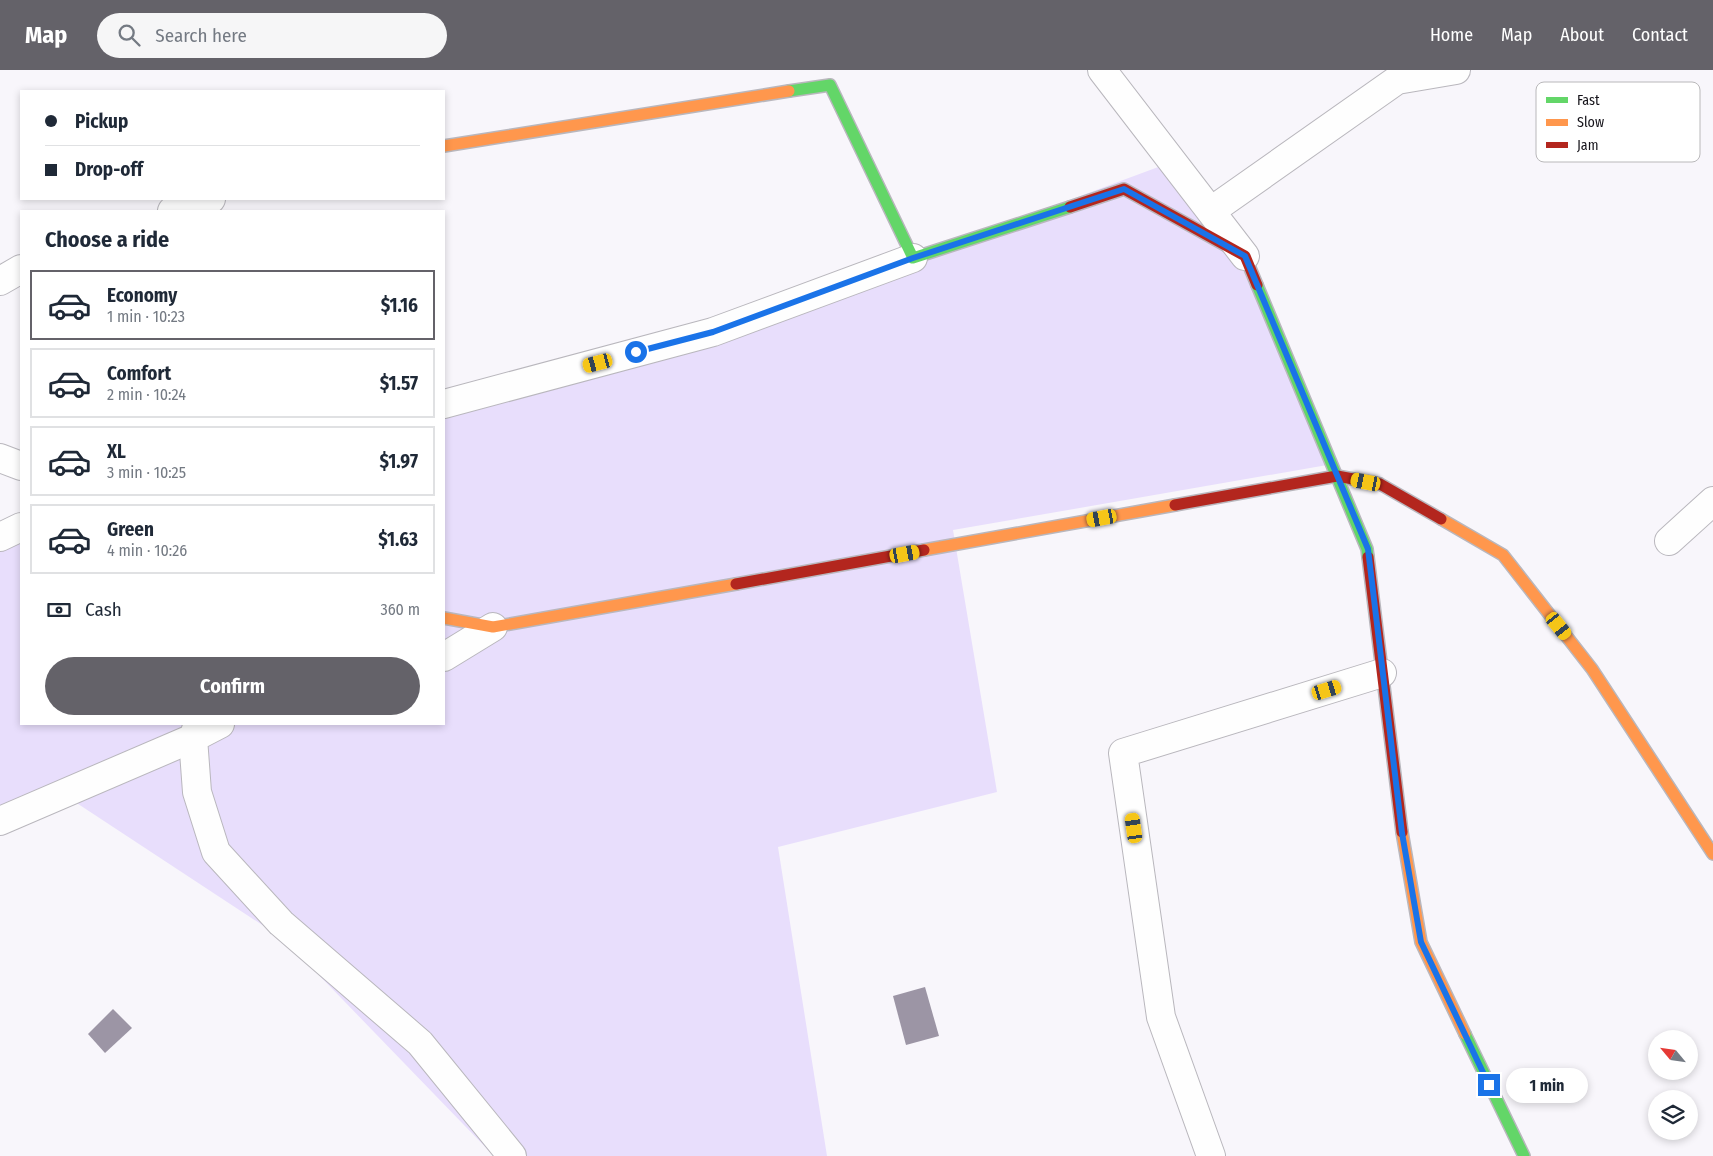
<!DOCTYPE html>
<meta charset="utf-8">
<style>
:root{--surface:#fff;--page:#f6f6f7;--text:#1f2937;--muted:#747a83;--line:#e0e1e3;--accent:#646269}
body{margin:0;font-family:"Fira Sans Condensed",sans-serif;background:var(--page);color:var(--text);height:100vh;display:flex;flex-direction:column;font-size:19px;white-space:nowrap}
*{box-sizing:border-box;margin:0}
p{font-size:16px;color:var(--muted)}
.icon{flex:none;width:28px;height:28px;fill:none;stroke:currentColor;stroke-width:2;stroke-linecap:round;stroke-linejoin:round}
.map{position:relative;flex:1;overflow:hidden}
.drawer{position:absolute;left:20px;top:140px;width:425px;height:515px;display:flex;flex-direction:column;background:var(--surface);border-radius:0px;box-shadow:0 2px 8px #0003}
.drawer>*{flex:none}
.hud{position:absolute;left:20px;top:20px;width:425px;height:110px;border-radius:0px;box-shadow:0 2px 8px #0003;display:grid;align-content:center;height:110px;padding:0 25px;background:var(--surface)}
.needle{width:32px;rotate:299deg}
.fabs{position:absolute;left:1648px;top:960px;display:grid;gap:10px}
.fabs a{display:grid;place-items:center;width:50px;height:50px;border-radius:50%;background:var(--surface);box-shadow:0 2px 8px #0003;font-size:25px}
.end{position:absolute;width:22px;height:22px;margin:-11px;border:6px solid #1a73e8;background:#fff;box-shadow:0 0 0 2px #fff}
.from{border-radius:50%}
.bubble{position:absolute;height:35px;border-radius:18px;background:var(--surface);box-shadow:0 2px 8px #0003;font-size:16px;font-weight:700;line-height:35px;text-align:center}
.car{position:absolute;width:15px;height:30px;margin:-15px -8px;border-radius:6px;box-shadow:0 0 4px 1px #0007;background:linear-gradient(#f5c518 24%,#345 0 40%,#f5c518 0 76%,#345 0 86%,#f5c518 0)}
.hud b{display:flex;align-items:center;gap:18px;height:48px;font-size:19px}
.hud b+b{border-top:1px solid var(--line)}
.hud i{width:12px;height:12px;background:var(--text)}
ul{padding:0;list-style:none}
li{display:flex;align-items:center;gap:15px;height:70px;margin:0 10px 8px;padding:0 15px;border:2px solid var(--line);border-radius:0px}
li div{flex:1}
li b{display:block;font-size:19px}
li em{font-style:normal;font-weight:700}
li.active{border-color:var(--accent)}
li>.icon{width:45px;height:45px;stroke-width:1.5}
h2{padding:0 25px;font-size:22px;line-height:60px}
.pay{display:flex;align-items:center;gap:12px;height:55px;padding:0 25px;font-size:19px}
.pay p{margin-inline-start:auto}
.action{display:flex;gap:10px;margin-top:auto;padding:10px 25px}
.action a{flex:1;height:58px;border-radius:30px;background:var(--accent);color:#fff;font-size:20px;font-weight:700;line-height:58px;text-align:center}
header{display:flex;align-items:center;gap:30px;box-sizing:border-box;height:70px;padding:0 25px;background:var(--accent);color:#fff}
header strong{font-size:24px}
nav{display:flex;gap:28px;margin-inline-start:auto;font-size:18px}
.search{width:350px;height:45px;background:var(--page);display:flex;align-items:center;gap:12px;box-sizing:border-box;padding:0 18px;border-radius:28px;color:var(--muted);font-size:19px}
.map>svg:first-child{display:block}
.green{fill:#e8defc}
.building{fill:#9c95a5}
.lines{fill:none;stroke-linecap:round;stroke-linejoin:round}
.street-casing{stroke:#b9b7bd;stroke-width:30}
.fast-casing{stroke:#b9b7bd;stroke-width:14}
.slow-casing{stroke:#b9b7bd;stroke-width:14}
.jam-casing{stroke:#b9b7bd;stroke-width:14}
.street{stroke:#fefefe;stroke-width:28}
.fast{stroke:#63d668;stroke-width:11}
.slow{stroke:#ff974d;stroke-width:11}
.jam{stroke:#b3261e;stroke-width:11}
.route{stroke:#1a73e8;stroke-width:6}
.key{fill:#fff;stroke:#b9b8ba;stroke-width:1}
.key-label{font-size:14px;fill:#15131a}
</style>
<header>
<strong>Map</strong>
<div class="search"><svg class="icon" aria-label="search" viewBox="0 0 24 24"><circle cx="10" cy="10" r="6"/><path d="M15 15l6 6"/></svg>Search here</div>
<nav><a>Home</a><a>Map</a><a>About</a><a>Contact</a></nav>
</header>
<div class="map">
<svg width="1713" height="1086" viewBox="0 0 1713 1086">
<rect width="100%" height="100%" fill="#f8f6fb"/>
<path class="green" d="M 1161,96 L 1245,186 L 1333,394 L 953,460 L 997,722 L 778,777 L 827,1086 L 494,1086 L 285,870 L 66,726 L 0,736 L 0,467 L 21,457 L 21,654 L 444,654 L 444,334 L 713,262 Z"/>
<g class="building">
<path d="M 925,917 L 939,966 L 906,975 L 893,926 Z"/>
<path d="M 113,939 L 132,958 L 105,983 L 88,964 Z"/>
</g>
<g class="lines">
<g class="street-casing">
<g id="street">
<path d="M 1102,0 L 1245,186"/>
<path d="M 172,141 L 211,129"/>
<path d="M 1211,141 L 1397,10 L 1456,0"/>
<path d="M 0,211 L 21,199"/>
<path d="M 444,334 L 713,262 L 913,188"/>
<path d="M 0,388 L 21,396"/>
<path d="M 0,467 L 21,457"/>
<path d="M 1669,471 L 1713,431"/>
<path d="M 444,587 L 493,557"/>
<path d="M 220,654 L 193,668 L 197,722 L 216,782 L 281,853 L 420,973 L 512,1086"/>
<path d="M 0,751 L 193,668 L 198,654"/>
<path d="M 1211,1086 L 1161,947 L 1123,683 L 1382,603"/>
</g>
</g>
<g class="fast-casing">
<g id="fast">
<path d="M 789,21 L 830,15 L 913,188 L 1070,137"/>
<path d="M 1257,215 L 1367,479 L 1368,487"/>
<path d="M 1465,964 L 1524,1086"/>
</g>
</g>
<g class="slow-casing">
<g id="slow">
<path d="M 444,76 L 789,21"/>
<path d="M 1441,449 L 1503,485 L 1592,599 L 1713,784"/>
<path d="M 924,480 L 1175,435"/>
<path d="M 444,548 L 493,557 L 736,514"/>
<path d="M 1402,762 L 1421,872 L 1465,964"/>
</g>
</g>
<g class="jam-casing">
<g id="jam">
<path d="M 1070,137 L 1124,119 L 1245,186 L 1257,215"/>
<path d="M 1175,435 L 1337,406 L 1380,414 L 1441,449"/>
<path d="M 1368,487 L 1402,762"/>
<path d="M 736,514 L 924,480"/>
</g>
</g>
<use href="#street" class="street"/>
<use href="#fast" class="fast"/>
<use href="#slow" class="slow"/>
<use href="#jam" class="jam"/>
</g>
<g class="lines">
<path class="route" d="M 636,282 L 713,262 L 913,188 L 1124,119 L 1245,186 L 1368,479 L 1402,763 L 1421,872 L 1489,1015"/>
</g>
<rect x="1536" y="12" width="164" height="80" rx="8" class="key"/>
<rect x="1546" y="27" width="22" height="6" fill="#63d668"/>
<rect x="1546" y="49" width="22" height="7" fill="#ff974d"/>
<rect x="1546" y="72" width="22" height="6" fill="#b3261e"/>
<g class="key-label">
<text x="1577" y="35">Fast</text>
<text x="1577" y="57">Slow</text>
<text x="1577" y="80">Jam</text>
</g>
</svg>
<div class="fabs">
<a><svg class="needle" viewBox="-14 -14 28 28"><path d="M0-13l5 13h-10z" fill="#e53935"/><path d="M0 13l5-13h-10z" fill="#747a83"/></svg></a>
<a><svg class="icon" aria-label="layers" viewBox="0 0 24 24"><path d="M12 4l9 5-9 5-9-5zM3 14l9 5 9-5"/></svg></a>
</div>
<i class="end from" style="left:636px;top:282px"></i>
<i class="end" style="left:1489px;top:1015px"></i>
<div class="bubble" style="left:1506px;top:998px;width:82px">1 min</div>
<i class="car" style="left:598px;top:293px;rotate:255deg"></i>
<i class="car" style="left:1366px;top:412px;rotate:281deg"></i>
<i class="car" style="left:1102px;top:448px;rotate:260deg"></i>
<i class="car" style="left:905px;top:484px;rotate:80deg"></i>
<i class="car" style="left:1559px;top:556px;rotate:141deg"></i>
<i class="car" style="left:1327px;top:620px;rotate:73deg"></i>
<i class="car" style="left:1134px;top:758px;rotate:352deg"></i>
<div class="hud">
<b><i class="from"></i>Pickup</b>
<b><i></i>Drop-off</b>
</div>
<section class="drawer">
<h2>Choose a ride</h2>
<ul>
<li class="active"><svg class="icon" aria-label="car" viewBox="0 0 24 24"><path d="M5 17H2v-5l4-1 3-4h7l3 4 3 1v5h-3M9 17h6M6 11h13"/><circle cx="7" cy="17" r="2"/><circle cx="17" cy="17" r="2"/></svg><div><b>Economy</b><p>1 min · 10:23</p></div><em>$1.16</em></li>
<li><svg class="icon" aria-label="car" viewBox="0 0 24 24"><path d="M5 17H2v-5l4-1 3-4h7l3 4 3 1v5h-3M9 17h6M6 11h13"/><circle cx="7" cy="17" r="2"/><circle cx="17" cy="17" r="2"/></svg><div><b>Comfort</b><p>2 min · 10:24</p></div><em>$1.57</em></li>
<li><svg class="icon" aria-label="car" viewBox="0 0 24 24"><path d="M5 17H2v-5l4-1 3-4h7l3 4 3 1v5h-3M9 17h6M6 11h13"/><circle cx="7" cy="17" r="2"/><circle cx="17" cy="17" r="2"/></svg><div><b>XL</b><p>3 min · 10:25</p></div><em>$1.97</em></li>
<li><svg class="icon" aria-label="car" viewBox="0 0 24 24"><path d="M5 17H2v-5l4-1 3-4h7l3 4 3 1v5h-3M9 17h6M6 11h13"/><circle cx="7" cy="17" r="2"/><circle cx="17" cy="17" r="2"/></svg><div><b>Green</b><p>4 min · 10:26</p></div><em>$1.63</em></li>
</ul>
<div class="pay"><svg class="icon" aria-label="cash" viewBox="0 0 24 24"><path d="M3 7h18v10H3z"/><circle cx="12" cy="12" r="2"/></svg>Cash<p>360 m</p></div>
<div class="action"><a>Confirm</a></div>
</section>
</div>
